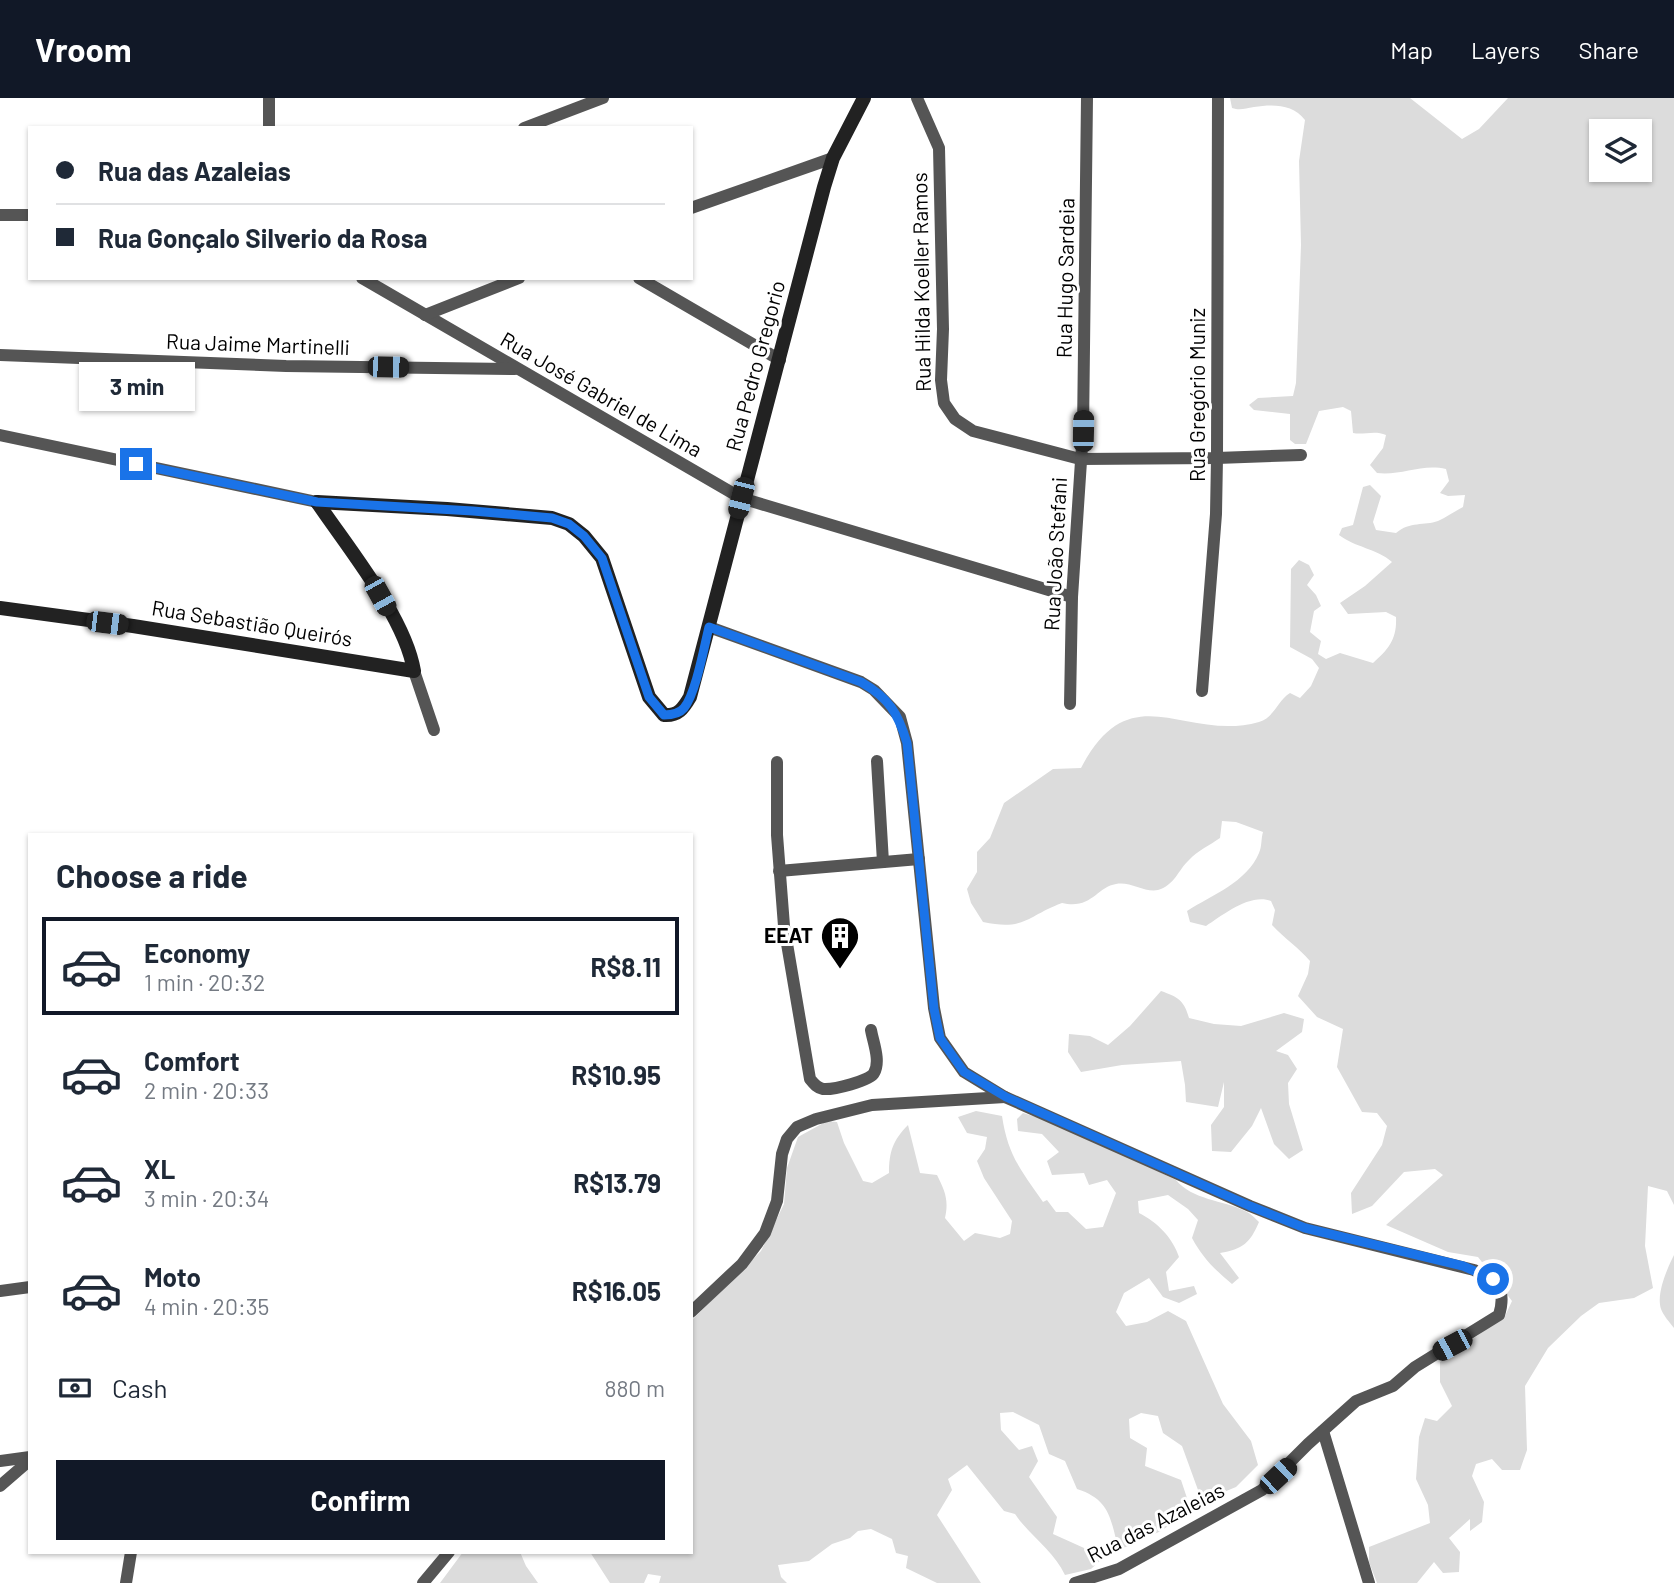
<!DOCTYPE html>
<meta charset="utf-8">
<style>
:root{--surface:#fff;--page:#f6f6f7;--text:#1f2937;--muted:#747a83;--line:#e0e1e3;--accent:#111827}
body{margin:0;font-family:Barlow,sans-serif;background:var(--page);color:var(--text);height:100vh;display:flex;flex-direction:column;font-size:26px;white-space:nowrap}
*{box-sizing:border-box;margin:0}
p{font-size:23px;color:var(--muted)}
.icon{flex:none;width:38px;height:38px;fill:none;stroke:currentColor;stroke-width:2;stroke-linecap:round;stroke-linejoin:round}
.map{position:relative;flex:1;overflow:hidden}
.drawer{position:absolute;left:28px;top:735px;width:665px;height:721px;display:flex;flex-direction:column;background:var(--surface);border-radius:0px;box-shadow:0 2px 5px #0004}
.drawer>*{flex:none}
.top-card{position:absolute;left:28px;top:28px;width:665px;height:154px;border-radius:0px;box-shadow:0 2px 5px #0004;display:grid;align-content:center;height:154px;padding:0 28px;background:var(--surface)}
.tools{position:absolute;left:1589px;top:21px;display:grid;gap:14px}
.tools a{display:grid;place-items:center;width:63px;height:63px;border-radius:0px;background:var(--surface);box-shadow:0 2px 5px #0004;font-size:35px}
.end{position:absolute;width:32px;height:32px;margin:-16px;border:9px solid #1a73e8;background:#fff;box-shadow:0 0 0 4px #fff}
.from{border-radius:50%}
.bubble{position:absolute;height:49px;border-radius:0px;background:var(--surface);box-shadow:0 2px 5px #0004;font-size:23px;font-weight:700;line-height:49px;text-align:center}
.car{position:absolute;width:21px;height:42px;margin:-21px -10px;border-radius:9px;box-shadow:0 0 5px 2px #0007;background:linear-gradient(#222 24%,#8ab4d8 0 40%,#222 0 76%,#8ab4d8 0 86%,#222 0)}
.top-card b{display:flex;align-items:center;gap:24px;height:66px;font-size:26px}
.top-card b+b{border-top:2px solid var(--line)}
.top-card i{width:18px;height:18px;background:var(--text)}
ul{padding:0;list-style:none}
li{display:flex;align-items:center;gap:21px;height:98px;margin:0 14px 10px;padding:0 14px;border:4px solid transparent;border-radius:0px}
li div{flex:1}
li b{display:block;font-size:26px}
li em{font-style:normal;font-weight:700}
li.selected{border-color:var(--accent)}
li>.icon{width:63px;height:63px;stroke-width:1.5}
h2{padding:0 28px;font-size:32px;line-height:84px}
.pay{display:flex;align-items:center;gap:18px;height:77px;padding:0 28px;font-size:26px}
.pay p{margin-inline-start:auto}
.primary-button{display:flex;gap:14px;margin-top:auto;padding:14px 28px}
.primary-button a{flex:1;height:80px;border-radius:0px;background:var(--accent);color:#fff;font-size:28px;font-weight:700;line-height:80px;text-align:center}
header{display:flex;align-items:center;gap:42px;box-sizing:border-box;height:98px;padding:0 35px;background:var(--accent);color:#fff}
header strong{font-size:33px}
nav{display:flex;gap:38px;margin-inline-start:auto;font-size:24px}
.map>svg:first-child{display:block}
.green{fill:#dcdcdc;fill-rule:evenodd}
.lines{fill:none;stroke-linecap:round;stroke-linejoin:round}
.street{stroke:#555;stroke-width:12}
.secondary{stroke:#222;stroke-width:14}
.route{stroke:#1a73e8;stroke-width:9}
.labels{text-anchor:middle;stroke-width:6;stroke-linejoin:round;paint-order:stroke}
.street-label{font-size:21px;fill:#000;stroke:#fff}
.poi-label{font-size:21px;font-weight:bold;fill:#000;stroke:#fff;text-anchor:end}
</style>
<header>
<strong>Vroom</strong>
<nav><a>Map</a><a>Layers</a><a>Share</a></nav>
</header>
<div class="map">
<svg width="1674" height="1485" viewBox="0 0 1674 1485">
<rect width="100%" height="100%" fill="#fff"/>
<g class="green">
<path d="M 1230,0 L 1410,0 L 1462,41 L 1479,31 L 1508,0 L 1674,0 L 1674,1107 L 1667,1093 L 1648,1088 L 1645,1148 L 1653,1190 L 1634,1200 L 1599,1205 L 1581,1218 L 1548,1250 L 1525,1288 L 1527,1352 L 1520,1372 L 1502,1372 L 1492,1361 L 1476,1366 L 1472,1378 L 1484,1404 L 1482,1424 L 1470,1433 L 1470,1421 L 1449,1440 L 1460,1454 L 1459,1474 L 1443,1475 L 1434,1464 L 1417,1485 L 1377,1485 L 1369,1464 L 1369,1449 L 1430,1425 L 1428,1407 L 1416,1381 L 1419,1339 L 1425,1320 L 1437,1323 L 1452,1308 L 1440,1284 L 1440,1264 L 1505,1218 L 1512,1203 L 1478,1159 L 1448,1154 L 1386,1127 L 1443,1077 L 1435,1071 L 1404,1074 L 1372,1108 L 1352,1116 L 1351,1095 L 1382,1047 L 1387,1028 L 1377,1015 L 1362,1014 L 1337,969 L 1343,931 L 1317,919 L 1298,898 L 1308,876 L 1310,863 C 1299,850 1284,840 1272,827 L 1275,812 L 1271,803 C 1250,795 1223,817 1206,828 L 1190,824 L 1187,813 C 1212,797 1247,784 1259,755 C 1262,749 1261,740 1263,734 L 1236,724 L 1222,723 L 1220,740 C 1210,747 1197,753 1189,762 C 1178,772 1175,787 1158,792 C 1145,795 1130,783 1116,786 C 1097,789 1091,812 1062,805 C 1027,818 1025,833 983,824 L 971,805 L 967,791 L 977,774 L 977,754 L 990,740 L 1004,705 L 1053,671 L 1081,670 C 1131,574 1185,645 1259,624 C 1275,619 1277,603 1290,595 L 1300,600 L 1311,588 L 1319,570 L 1312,561 L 1290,549 L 1291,471 L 1299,462 L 1309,467 L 1314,477 L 1307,487 L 1316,497 L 1321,508 L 1314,513 L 1310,534 L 1321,543 L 1318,556 L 1326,561 L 1340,555 L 1373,565 C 1389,551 1397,541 1396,519 L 1386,514 L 1348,516 L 1340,505 L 1365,488 L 1392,464 C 1376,450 1356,450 1339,437 L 1342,430 L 1353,427 L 1363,389 L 1370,387 L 1381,398 L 1373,424 L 1376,432 L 1396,435 C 1410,423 1424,428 1438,423 C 1447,419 1455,413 1463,409 L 1465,397 L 1448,398 L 1440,395 L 1449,383 L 1446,371 C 1422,365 1401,378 1377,375 L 1370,367 L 1383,350 L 1386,337 C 1375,332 1364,337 1353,335 L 1351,313 L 1343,309 L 1319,313 L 1306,346 L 1295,346 L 1290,342 L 1290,316 L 1254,312 L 1249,307 L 1258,300 L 1293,298 L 1296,285 L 1301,147 L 1299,63 L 1305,22 C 1293,6 1273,6 1254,9 C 1245,10 1241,13 1232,10 ZM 1601,33 L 1640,33 L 1640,72 L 1601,72 Z"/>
<path d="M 1161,893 C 1178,899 1184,902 1189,920 L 1214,926 L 1241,928 L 1284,915 L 1304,921 L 1302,934 L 1276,953 L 1288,957 L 1297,971 L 1288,985 L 1289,1006 L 1303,1052 L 1289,1061 L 1274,1046 L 1261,1010 L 1252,1028 L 1231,1054 L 1212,1053 L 1211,1027 L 1224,1009 L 1224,984 L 1218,1009 L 1186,1004 L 1185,987 L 1181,963 L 1122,967 L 1081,974 L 1068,954 L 1069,936 L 1090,938 L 1108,947 L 1130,928 Z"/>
<path d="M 976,1013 L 1002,1018 C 1008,1058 1021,1072 1043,1104 L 1047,1102 L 1056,1114 L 1068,1114 L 1086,1131 L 1103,1129 L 1116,1095 L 1107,1082 L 1089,1087 L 1084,1075 L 1052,1077 L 1047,1063 L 1059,1054 L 1042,1036 L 1018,1033 L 1017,1021 L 1023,1015 L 1056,1025 L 1176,1082 C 1192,1102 1223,1102 1245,1113 C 1250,1115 1255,1120 1259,1124 C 1250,1145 1243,1151 1220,1155 L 1239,1180 L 1232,1186 C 1215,1172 1202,1159 1192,1140 L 1198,1122 L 1188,1111 L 1168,1097 L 1138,1103 L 1139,1115 C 1157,1124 1173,1140 1179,1159 L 1166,1174 L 1169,1193 L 1194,1188 L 1197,1196 L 1179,1205 L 1163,1199 L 1149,1180 L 1124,1195 L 1116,1214 L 1126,1228 L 1147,1224 L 1168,1213 L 1186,1223 L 1223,1306 L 1251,1343 L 1258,1367 L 1236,1389 L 1202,1403 L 1182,1348 L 1163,1335 L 1158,1318 L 1141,1315 L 1129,1321 L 1130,1340 L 1147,1350 L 1145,1368 L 1181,1382 L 1191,1412 L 1161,1433 L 1119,1452 C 1110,1421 1111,1402 1077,1391 L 1065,1363 L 1049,1356 L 1039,1327 L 1013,1314 L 1000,1315 L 1001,1332 L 1019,1352 L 1032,1348 L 1038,1363 L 1029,1379 L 1057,1419 L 1053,1436 L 1104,1459 L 1091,1471 L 1065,1477 C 1054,1453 1030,1438 1015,1416 L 1004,1413 L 967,1367 L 948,1381 L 952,1392 L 937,1417 L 981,1485 L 937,1485 L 906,1470 L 908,1458 L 896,1455 L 892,1441 L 871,1431 L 858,1433 L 850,1440 L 832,1446 L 809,1463 L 778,1467 L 781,1479 L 787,1485 L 659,1485 L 661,1478 L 648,1476 L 644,1485 L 610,1485 L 590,1454 L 691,1454 L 691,1223 L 761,1153 L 784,1106 L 787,1070 L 798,1039 L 827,1023 L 837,1024 L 844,1045 L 863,1083 L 872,1085 L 889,1075 C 889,1054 893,1042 908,1027 L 920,1075 L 937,1077 C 945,1093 949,1102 945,1120 L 964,1143 L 975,1135 L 1000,1140 L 1010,1136 L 1012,1123 L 984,1080 L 977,1063 L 985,1051 L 987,1039 L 967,1035 L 958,1019 Z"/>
<path d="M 1674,1157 L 1674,1230 C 1670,1225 1663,1217 1661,1211 C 1656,1196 1667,1171 1674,1157 Z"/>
<path d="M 463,1454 L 520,1454 L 526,1468 L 538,1485 L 440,1485 Z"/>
</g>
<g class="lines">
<g class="street">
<path d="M 269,0 L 269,30"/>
<path d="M 917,0 L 939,50 L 943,231 L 941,282 L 944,305 L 955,321 L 973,333 L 1080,361 L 1217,360 L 1301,357"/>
<path d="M 524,30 L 603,0"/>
<path d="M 691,110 L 833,60"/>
<path d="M 0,117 L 30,117"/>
<path d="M 362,180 L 741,400 L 1072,499"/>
<path d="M 639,180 L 780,262"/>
<path d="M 425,217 L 519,180"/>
<path d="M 0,257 L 286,268 L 515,271"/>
<path d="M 0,337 L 317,404"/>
<path d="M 709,529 L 861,584 L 874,592 L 900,619 L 907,645 L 934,910 L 940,940 L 964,974 L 1005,999 L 1250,1108 L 1305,1130 L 1474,1172 C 1497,1183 1507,1190 1499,1217 L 1415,1269 L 1393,1288 L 1356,1303 L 1308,1346 L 1262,1392 L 1119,1471 L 1075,1485"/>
<path d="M 414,573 L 434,632"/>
<path d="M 1202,593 L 1216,416 L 1217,360 L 1218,0"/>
<path d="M 1070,606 L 1072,499 L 1083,333 L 1087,0"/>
<path d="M 877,663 L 883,764"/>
<path d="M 777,664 L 777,737 L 784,828 L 810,981 C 814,986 817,990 823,991 C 833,992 870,983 874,975 C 881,963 873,944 871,932"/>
<path d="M 779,773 L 919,761"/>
<path d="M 0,1193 L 30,1189"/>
<path d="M 691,1214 L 742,1166 L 765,1135 L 777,1103 L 782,1056 L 787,1041 L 797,1029 L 816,1021 L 872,1007 L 1005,999"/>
<path d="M 1323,1333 L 1369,1485"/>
<path d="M 0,1363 L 30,1359"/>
<path d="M 0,1388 L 30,1362"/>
<path d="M 126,1485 L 131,1454"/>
<path d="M 423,1485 L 449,1454"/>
</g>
<g class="secondary">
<path d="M 317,404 L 447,411 L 552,420 L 569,426 L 584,438 L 602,460 L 649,599 L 664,617 C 678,618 683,611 690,599 L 824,89 L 833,60 L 864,0"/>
<path d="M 0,510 L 133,528 L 414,573 C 405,519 348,450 317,404"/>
</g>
</g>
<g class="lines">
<path class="route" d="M 136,366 L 317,404 L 473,413 L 552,420 L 569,426 L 584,438 L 602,460 L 649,599 L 664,617 C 672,617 679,616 684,610 C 696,595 704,549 709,529 L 861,584 C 889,600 898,615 907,645 L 934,911 L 940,940 L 964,974 L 1006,999 L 1250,1108 L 1305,1130 L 1463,1168 L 1493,1181"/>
</g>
<defs>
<g id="building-pin" transform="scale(2.0125)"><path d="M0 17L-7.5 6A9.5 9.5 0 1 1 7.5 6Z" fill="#000" stroke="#fff"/><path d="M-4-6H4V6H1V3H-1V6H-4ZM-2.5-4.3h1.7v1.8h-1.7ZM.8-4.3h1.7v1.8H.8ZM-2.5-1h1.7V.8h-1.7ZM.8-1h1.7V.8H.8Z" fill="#fff"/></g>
</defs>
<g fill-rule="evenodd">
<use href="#building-pin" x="840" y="838"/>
</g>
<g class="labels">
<g class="street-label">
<text transform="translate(1066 180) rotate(-89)" y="7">Rua Hugo Sardeia</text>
<text transform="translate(922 184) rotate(-91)" y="7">Rua Hilda Koeller Ramos</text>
<text transform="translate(258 247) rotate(2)" y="7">Rua Jaime Martinelli</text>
<text transform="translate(756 268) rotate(-75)" y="7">Rua Pedro Gregorio</text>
<text transform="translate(601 297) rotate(30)" y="7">Rua José Gabriel de Lima</text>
<text transform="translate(1198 297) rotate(-90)" y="7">Rua Gregório Muniz</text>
<text transform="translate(1056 456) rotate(-87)" y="7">Rua João Stefani</text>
<text transform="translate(252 526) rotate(9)" y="7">Rua Sebastião Queirós</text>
<text transform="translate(1156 1425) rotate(-27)" y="7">Rua das Azaleias</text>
</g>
<g class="poi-label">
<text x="813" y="845">EEAT</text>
</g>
</g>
</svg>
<div class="tools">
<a><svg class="icon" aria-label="layers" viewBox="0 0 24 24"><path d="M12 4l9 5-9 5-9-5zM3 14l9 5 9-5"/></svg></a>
</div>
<i class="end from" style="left:1493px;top:1181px"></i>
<i class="end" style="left:136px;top:366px"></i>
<div class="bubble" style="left:79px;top:264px;width:116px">3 min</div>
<i class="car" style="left:388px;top:269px;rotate:91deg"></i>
<i class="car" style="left:1083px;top:333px;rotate:1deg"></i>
<i class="car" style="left:741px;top:400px;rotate:194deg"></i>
<i class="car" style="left:380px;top:498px;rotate:151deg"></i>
<i class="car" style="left:107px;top:525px;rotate:97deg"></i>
<i class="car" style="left:1452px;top:1247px;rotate:242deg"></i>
<i class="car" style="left:1278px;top:1378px;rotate:47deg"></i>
<div class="top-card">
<b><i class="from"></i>Rua das Azaleias</b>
<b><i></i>Rua Gonçalo Silverio da Rosa</b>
</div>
<section class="drawer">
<h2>Choose a ride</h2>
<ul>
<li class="selected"><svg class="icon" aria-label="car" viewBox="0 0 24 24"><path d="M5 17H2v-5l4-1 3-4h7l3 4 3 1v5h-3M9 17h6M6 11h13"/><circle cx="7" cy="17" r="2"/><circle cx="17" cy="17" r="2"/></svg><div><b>Economy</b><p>1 min · 20:32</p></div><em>R$8.11</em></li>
<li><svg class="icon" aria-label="car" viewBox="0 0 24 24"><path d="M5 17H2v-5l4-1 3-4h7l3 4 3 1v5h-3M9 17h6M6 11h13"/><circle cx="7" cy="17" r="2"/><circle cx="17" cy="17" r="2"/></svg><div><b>Comfort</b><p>2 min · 20:33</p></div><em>R$10.95</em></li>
<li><svg class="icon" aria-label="car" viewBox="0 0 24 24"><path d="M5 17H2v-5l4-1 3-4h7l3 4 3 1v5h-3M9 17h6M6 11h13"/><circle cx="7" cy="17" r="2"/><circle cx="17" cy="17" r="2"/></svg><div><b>XL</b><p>3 min · 20:34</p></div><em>R$13.79</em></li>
<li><svg class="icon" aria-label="car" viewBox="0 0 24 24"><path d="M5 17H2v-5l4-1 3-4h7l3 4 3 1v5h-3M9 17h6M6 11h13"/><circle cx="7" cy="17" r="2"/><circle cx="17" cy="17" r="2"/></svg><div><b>Moto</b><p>4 min · 20:35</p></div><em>R$16.05</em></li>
</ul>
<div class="pay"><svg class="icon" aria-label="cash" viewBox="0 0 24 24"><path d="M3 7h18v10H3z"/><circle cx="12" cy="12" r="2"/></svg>Cash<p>880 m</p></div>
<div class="primary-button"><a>Confirm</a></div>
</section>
</div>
